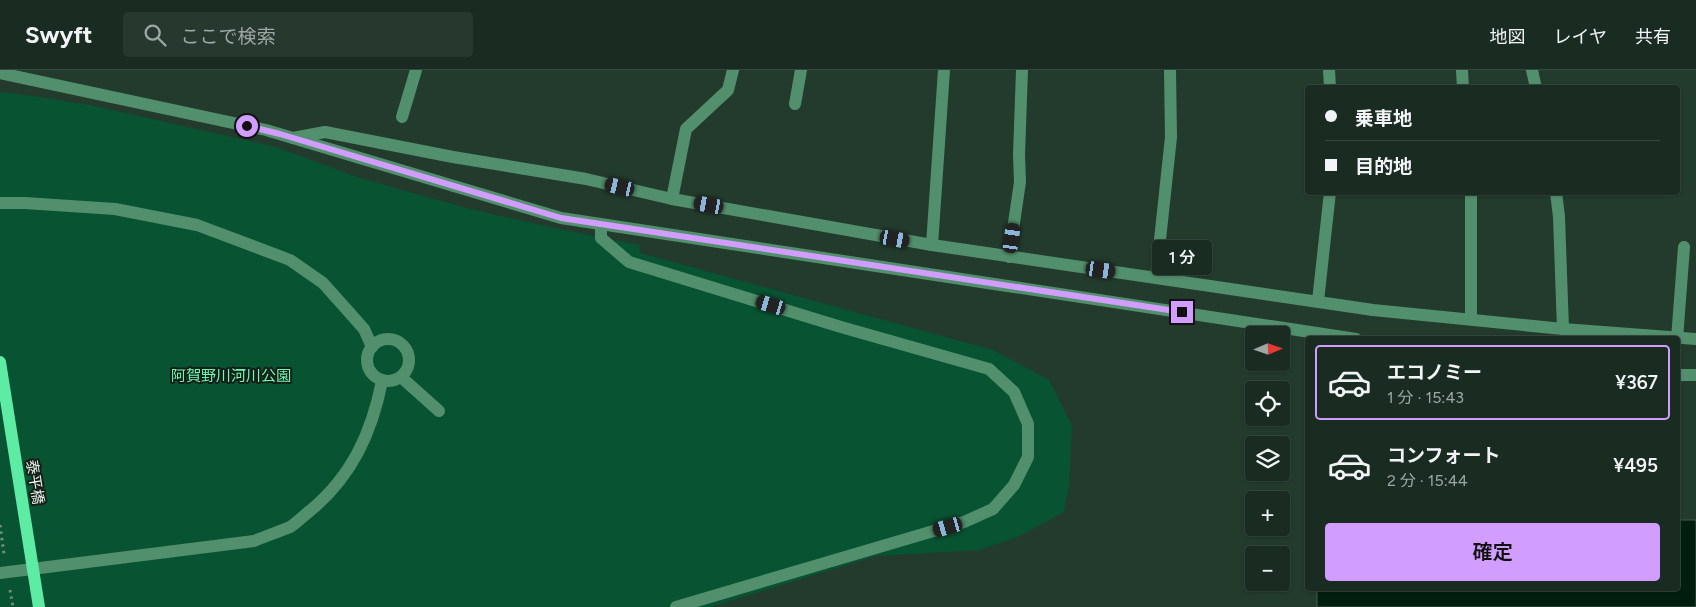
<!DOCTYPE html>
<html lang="ja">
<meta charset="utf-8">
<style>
:root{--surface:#1a2c22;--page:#27382f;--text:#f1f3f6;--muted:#9fa7a5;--line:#384840;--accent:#d19dfe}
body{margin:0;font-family:Figtree,"Noto Sans JP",sans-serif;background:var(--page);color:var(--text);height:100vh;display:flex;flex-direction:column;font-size:19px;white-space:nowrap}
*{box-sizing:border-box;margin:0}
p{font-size:16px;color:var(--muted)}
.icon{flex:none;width:28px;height:28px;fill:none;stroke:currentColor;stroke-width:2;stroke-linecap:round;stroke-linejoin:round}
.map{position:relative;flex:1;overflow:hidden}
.side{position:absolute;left:1305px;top:266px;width:375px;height:255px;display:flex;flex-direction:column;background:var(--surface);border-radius:5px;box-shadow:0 1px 4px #0004,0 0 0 1px var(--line)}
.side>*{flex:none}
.hud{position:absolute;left:1305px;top:15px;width:375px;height:110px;border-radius:5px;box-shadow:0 1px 4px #0004,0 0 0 1px var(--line);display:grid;align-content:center;height:110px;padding:0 20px;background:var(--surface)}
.needle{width:32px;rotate:88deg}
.fabs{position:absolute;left:1245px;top:256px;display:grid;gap:10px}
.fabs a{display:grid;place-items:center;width:45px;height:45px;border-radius:5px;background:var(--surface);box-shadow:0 1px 4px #0004,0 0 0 1px var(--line);font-size:25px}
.end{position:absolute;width:22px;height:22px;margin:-11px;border:6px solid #d19dfe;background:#111;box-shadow:0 0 0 2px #111}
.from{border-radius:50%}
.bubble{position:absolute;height:35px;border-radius:5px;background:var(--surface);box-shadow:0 1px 4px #0004,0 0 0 1px var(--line);font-size:16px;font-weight:600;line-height:35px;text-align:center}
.car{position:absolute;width:15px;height:30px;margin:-15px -8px;border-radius:6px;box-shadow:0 0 4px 1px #0007;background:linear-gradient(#222 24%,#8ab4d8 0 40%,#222 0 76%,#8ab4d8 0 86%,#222 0)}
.hud b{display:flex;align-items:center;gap:18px;height:48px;font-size:19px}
.hud b+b{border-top:1px solid var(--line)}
.hud i{width:12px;height:12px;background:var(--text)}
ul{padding:9px 0 0;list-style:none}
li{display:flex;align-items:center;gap:15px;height:75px;margin:0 10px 8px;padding:0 10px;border:2px solid transparent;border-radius:5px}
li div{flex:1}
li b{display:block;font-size:19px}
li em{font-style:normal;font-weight:600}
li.selected{border-color:var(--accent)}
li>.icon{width:45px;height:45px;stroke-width:1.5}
.cta{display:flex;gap:10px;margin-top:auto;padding:10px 20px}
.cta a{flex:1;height:58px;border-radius:5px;background:var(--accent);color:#111;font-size:20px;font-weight:600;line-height:58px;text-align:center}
header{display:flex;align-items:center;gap:30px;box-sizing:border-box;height:70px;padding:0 25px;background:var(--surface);border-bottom:1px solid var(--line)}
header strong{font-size:24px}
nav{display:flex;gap:28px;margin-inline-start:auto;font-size:18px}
.search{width:350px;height:45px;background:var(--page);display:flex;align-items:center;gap:12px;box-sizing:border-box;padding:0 18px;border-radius:5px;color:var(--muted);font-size:19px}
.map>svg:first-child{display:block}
.green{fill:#085332}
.water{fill:#001e0e;stroke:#445d4f}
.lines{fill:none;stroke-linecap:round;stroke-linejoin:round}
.path{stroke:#768a7e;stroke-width:3;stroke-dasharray:2.5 4;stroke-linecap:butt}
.minor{stroke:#52906d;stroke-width:12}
.major-bridge{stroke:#5eeba4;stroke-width:12}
.route{stroke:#d19dfe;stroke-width:6}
.labels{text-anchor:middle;stroke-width:4;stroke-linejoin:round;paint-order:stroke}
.park-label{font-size:15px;fill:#70f8b1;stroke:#151f19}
.street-label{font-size:15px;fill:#e3f1e8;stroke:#151f19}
</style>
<header>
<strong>Swyft</strong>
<div class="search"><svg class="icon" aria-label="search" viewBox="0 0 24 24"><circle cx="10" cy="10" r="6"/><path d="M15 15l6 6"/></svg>ここで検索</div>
<nav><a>地図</a><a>レイヤ</a><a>共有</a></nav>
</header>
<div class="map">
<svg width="1696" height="537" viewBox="0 0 1696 537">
<rect width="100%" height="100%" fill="#233b2d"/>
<path class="green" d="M 0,22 L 41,27 L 94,36 L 276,77 L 360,108 L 466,138 L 559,159 L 639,175 L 640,183 L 993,280 L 1049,310 L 1072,356 L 1069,415 L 1064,442 L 1018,467 L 979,480 L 876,486 L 710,537 L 0,537 Z"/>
<path class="water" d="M 1678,450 L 1696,450 L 1696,537 L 1317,537 L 1317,519 L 1678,519 Z"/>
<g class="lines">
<g class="path">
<path d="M 0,455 L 4,484"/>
<path d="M 10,520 L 13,537"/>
</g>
<g class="minor">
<path d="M 1329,0 L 1330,18"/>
<path d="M 1462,0 L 1463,18"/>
<path d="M 1532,0 L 1536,18"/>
<path d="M 0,3 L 266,60 L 561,148 L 1356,269"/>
<path d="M 795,34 L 801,0"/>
<path d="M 402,47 L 416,0"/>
<path d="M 293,68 L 325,62 L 453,87 L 586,109 L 672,129 L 932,175 L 1373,240 L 1563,259 L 1696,269"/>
<path d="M 1556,122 L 1559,147 L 1563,259"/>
<path d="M 672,129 L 686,59 L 728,20 L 733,0"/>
<path d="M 0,133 L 25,133 L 115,139 L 197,155 L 290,190 L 323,213 L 364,259 L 372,277"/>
<path d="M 601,154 L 601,168 L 629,192 L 841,257 L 989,299 L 1014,322 L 1028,354 L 1028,387 L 1014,415 L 993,439 L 964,452 L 676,537"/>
<path d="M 932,175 L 944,0"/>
<path d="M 1009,187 L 1020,112 L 1019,85 L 1022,0"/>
<path d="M 1156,207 L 1171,67 L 1170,0"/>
<path d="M 1318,231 L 1330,122"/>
<path d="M 1471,249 L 1471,122"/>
<circle cx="388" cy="290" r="21"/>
<path d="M 1677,269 L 1684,177"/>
<path d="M 1678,305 L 1696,305"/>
<path d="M 401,307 L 439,341"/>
<path d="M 0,503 L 254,471 C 266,466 278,462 290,457 C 297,453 304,445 311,440 C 352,406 372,362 382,311"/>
</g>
<path class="major-bridge" d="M 0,292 L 39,537"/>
</g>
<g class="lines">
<path class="route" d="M 247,56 L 280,64 L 561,148 L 1182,242"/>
</g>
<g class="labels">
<g class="park-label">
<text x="231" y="311">阿賀野川河川公園</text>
</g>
<g class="street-label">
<text transform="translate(35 412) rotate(81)" y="5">泰平橋</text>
</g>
</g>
</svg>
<div class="fabs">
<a><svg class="needle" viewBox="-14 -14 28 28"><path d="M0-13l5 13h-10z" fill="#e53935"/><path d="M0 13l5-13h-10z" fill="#9fa7a5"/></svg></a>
<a><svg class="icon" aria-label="locate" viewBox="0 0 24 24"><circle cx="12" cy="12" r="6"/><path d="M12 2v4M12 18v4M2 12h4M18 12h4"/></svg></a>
<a><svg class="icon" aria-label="layers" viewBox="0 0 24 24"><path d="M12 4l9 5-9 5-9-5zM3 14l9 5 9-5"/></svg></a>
<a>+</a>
<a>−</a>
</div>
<i class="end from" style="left:247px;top:56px"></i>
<i class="end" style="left:1182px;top:242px"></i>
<div class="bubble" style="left:1152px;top:170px;width:60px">1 分</div>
<i class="car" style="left:620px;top:117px;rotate:283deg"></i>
<i class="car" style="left:709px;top:135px;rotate:280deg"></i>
<i class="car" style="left:1012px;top:168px;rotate:8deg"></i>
<i class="car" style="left:895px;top:169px;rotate:100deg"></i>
<i class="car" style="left:1101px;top:200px;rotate:98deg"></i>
<i class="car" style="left:771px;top:235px;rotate:287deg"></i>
<i class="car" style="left:948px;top:457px;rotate:254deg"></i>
<div class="hud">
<b><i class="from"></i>乗車地</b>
<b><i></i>目的地</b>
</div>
<section class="side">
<ul>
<li class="selected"><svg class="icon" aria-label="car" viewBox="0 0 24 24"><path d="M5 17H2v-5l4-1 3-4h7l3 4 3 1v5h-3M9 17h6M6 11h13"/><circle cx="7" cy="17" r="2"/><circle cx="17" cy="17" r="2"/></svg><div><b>エコノミー</b><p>1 分 · 15:43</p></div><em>¥367</em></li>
<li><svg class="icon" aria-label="car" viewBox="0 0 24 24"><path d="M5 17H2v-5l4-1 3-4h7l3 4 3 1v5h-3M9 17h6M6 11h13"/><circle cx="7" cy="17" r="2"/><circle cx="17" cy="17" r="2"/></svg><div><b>コンフォート</b><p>2 分 · 15:44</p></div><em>¥495</em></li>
</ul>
<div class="cta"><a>確定</a></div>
</section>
</div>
